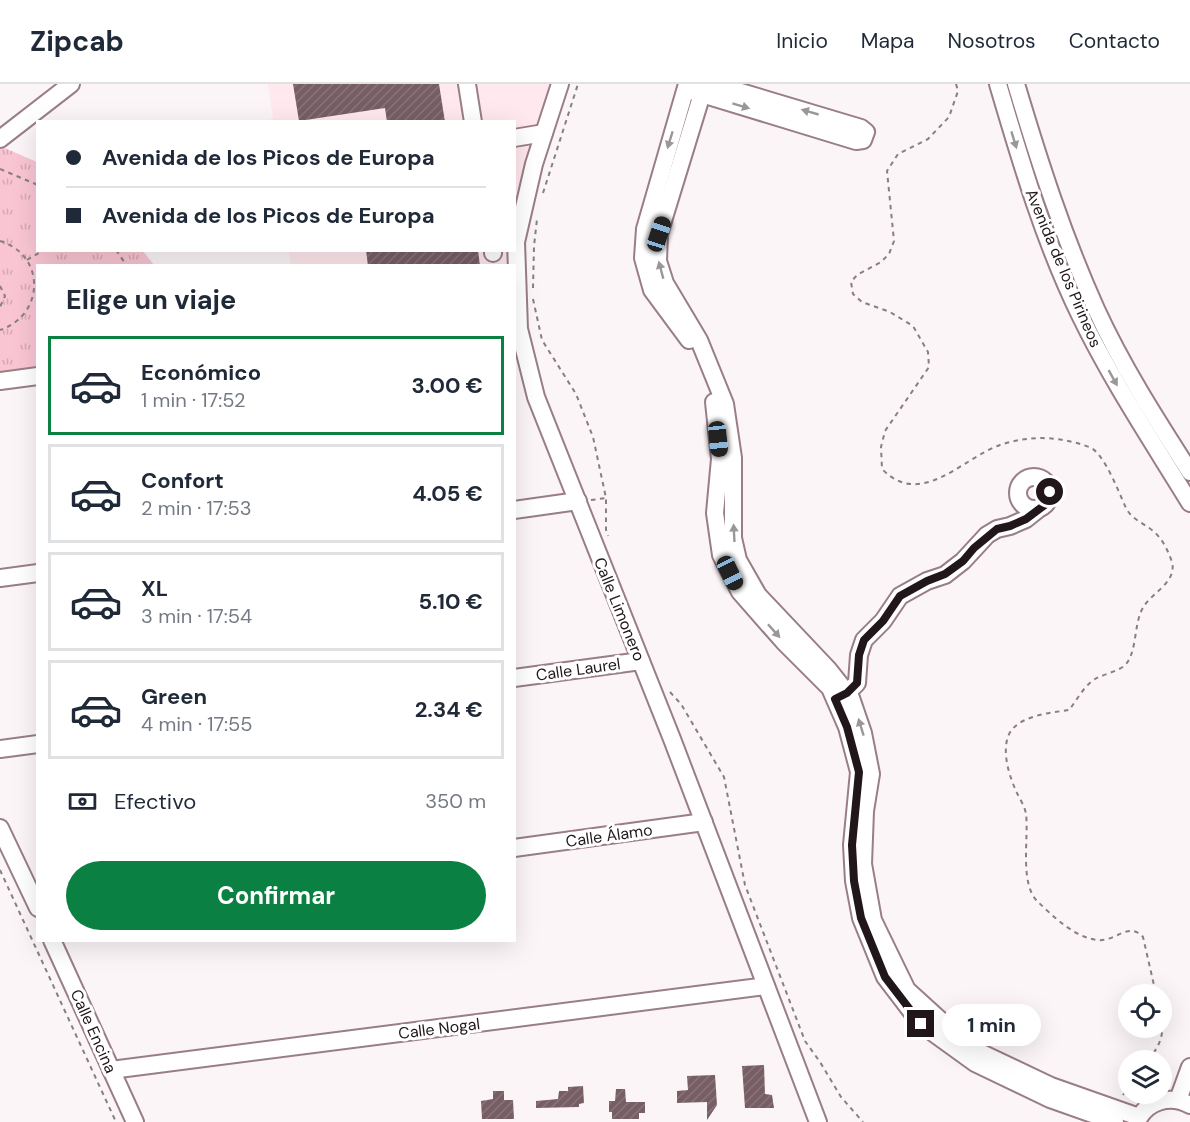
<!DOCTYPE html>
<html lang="es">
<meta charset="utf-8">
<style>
:root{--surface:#fff;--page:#f6f6f7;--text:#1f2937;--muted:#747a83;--line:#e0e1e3;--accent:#0b8043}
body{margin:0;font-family:"DM Sans",sans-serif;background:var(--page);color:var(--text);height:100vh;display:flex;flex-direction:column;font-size:22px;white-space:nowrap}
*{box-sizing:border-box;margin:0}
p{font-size:20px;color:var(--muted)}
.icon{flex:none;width:33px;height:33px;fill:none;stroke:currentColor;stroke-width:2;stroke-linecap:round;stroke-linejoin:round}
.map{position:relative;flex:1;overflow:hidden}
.side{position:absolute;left:36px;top:180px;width:480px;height:678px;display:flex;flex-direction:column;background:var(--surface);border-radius:0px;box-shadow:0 6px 24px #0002}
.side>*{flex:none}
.guide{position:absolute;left:36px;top:36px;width:480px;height:132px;border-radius:0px;box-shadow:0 6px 24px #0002;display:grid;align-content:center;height:132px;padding:0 30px;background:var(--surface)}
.tools{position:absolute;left:1118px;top:900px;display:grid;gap:12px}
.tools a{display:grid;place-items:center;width:54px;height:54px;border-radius:50%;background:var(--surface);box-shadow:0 6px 24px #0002;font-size:30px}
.end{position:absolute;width:27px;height:27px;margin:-14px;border:8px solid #21171a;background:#fff;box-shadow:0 0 0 3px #fff}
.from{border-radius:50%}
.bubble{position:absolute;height:42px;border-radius:21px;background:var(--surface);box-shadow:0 6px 24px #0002;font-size:20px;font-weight:700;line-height:42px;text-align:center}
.car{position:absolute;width:18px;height:36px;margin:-18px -9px;border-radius:8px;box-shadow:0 0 4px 2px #0007;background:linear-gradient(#222 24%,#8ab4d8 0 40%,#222 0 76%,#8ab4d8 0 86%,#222 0)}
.guide b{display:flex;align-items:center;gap:21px;height:57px;font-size:22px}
.guide b+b{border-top:2px solid var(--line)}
.guide i{width:15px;height:15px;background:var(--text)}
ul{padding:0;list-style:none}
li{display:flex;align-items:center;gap:18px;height:99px;margin:0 12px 9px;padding:0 18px;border:3px solid var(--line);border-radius:0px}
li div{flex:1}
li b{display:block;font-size:22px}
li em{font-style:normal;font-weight:700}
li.active{border-color:var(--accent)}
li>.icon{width:54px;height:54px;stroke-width:1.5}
h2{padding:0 30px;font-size:27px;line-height:72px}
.pay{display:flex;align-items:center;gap:15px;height:66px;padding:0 30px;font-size:22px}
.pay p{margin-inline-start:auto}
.action{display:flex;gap:12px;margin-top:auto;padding:12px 30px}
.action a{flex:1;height:69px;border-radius:36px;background:var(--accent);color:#fff;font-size:24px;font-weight:700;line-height:69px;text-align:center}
header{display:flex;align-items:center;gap:36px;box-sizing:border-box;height:84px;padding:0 30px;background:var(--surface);border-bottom:2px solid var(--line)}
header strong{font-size:28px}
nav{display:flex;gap:33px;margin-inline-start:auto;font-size:21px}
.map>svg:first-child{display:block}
.built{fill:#ffe8ee}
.park{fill:url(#park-tufts)}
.building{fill:url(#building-hatch)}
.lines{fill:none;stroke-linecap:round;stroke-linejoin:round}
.minor-casing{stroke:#997e85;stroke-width:20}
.path{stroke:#877f81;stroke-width:2;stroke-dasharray:4.5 4.5;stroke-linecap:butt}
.minor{stroke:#fff;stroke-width:16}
.oneway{fill:#9b9798}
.route{stroke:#21171a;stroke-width:8}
.labels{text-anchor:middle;stroke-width:6;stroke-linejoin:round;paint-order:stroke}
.street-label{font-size:16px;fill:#21171a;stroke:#fff}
</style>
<header>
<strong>Zipcab</strong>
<nav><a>Inicio</a><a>Mapa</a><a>Nosotros</a><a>Contacto</a></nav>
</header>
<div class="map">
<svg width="1190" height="1038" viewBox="0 0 1190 1038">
<defs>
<pattern id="park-tufts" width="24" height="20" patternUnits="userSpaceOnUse" patternTransform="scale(1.5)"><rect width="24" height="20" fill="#f9c5d3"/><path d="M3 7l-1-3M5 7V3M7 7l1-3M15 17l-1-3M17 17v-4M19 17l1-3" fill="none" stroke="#d5a8b5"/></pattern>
<pattern id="building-hatch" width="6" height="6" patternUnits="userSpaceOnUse" patternTransform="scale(1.5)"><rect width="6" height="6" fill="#775e65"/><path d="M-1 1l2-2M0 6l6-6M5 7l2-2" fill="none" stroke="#88757a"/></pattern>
</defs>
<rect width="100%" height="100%" fill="#fbf5f7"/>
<path class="built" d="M 268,0 L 560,0 L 514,182 L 291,181 L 289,167 L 514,166 L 514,38 L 266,38 L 273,34 Z"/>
<path class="park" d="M 0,62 L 37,78 L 38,166 L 143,167 L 154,181 L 38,182 L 37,292 L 0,297 Z"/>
<g class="building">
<path d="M 293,0 L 439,0 L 445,38 L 387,38 L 385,24 L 299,37 Z"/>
<path d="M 366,166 L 478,166 L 480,182 L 368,182 Z"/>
<path d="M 764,981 L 765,1010 L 772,1011 L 774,1024 L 745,1024 L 742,982 Z"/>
<path d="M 715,991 L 717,1021 L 707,1036 L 707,1018 L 677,1019 L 677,1007 L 688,1006 L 687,992 Z"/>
<path d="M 583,1002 L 584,1019 L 579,1020 L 579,1023 L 536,1024 L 536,1017 L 558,1015 L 559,1007 L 568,1007 L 568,1003 Z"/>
<path d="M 616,1005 L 625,1005 L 626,1018 L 645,1018 L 645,1029 L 639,1029 L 639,1035 L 612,1035 L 612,1028 L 609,1028 L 609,1017 L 615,1017 Z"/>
<path d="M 493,1007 L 504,1007 L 504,1016 L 513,1016 L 514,1035 L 482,1035 L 481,1017 L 493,1015 Z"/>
</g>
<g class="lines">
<g class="minor-casing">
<g id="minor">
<path d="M 467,0 L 473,38"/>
<path d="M 560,0 L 534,80 L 516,158 L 519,245 L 536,313 L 672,655 L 818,1038"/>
<path d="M 687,0 L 645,145 L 643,174 L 652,206 L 689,256"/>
<path d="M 705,0 L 659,150 L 658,177 L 665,199 L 699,256 L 725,320 L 733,374 L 733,454 L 738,476 L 758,511 L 828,585 L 851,614 L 863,649 L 871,690 L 865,727 L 863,780 L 873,836 L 907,906 L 971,964 L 1051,1002 L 1139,1033"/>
<path d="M 998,0 C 1021,78 1044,157 1080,231 C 1112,297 1152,357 1190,419"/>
<path d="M 1016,0 C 1039,77 1063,152 1096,225 C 1122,282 1156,335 1190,388"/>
<path d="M 692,7 L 856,57 L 863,56 L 866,48 L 861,44 L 714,0"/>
<path d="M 514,54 L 544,49"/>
<path d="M 0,55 L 71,0"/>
<path d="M 493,166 L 493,169"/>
<path d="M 0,297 L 38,292"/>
<path d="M 714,318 L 720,375 L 715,429 L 721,471 L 740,508 L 784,558 L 830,604 L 847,643 L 859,688 L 852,761 L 854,797 L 861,834 L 885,893 L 921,940 L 975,979 L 1050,1015 L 1115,1038"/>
<circle cx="1034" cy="409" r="16"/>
<path d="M 514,426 L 578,417"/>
<path d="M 0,494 L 38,489"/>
<path d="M 514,594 L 641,577"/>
<path d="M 838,614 L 847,609 L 857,599 L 859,571 L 864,556 L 883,537 L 900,512 L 927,497 L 945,491 L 963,477 L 987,451 L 997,445 L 1010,442 L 1026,435 L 1041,423"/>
<path d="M 0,665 L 38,660"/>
<path d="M 0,744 L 38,824"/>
<path d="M 514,764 L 704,738"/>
<path d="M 52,856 L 135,1038"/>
<path d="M 111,986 L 766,902"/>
<path d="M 1178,1016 L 1190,983"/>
<path d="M 1137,1038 C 1146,1017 1170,1010 1190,1021"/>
</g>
</g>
<g class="path">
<path d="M 956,0 L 958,7 L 949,33 L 928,55 L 898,70 L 887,87 L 894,157 L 889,170 L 881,178 L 857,191 L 851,198 L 853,210 L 862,218 L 890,228 L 913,242 L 928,268 L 929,283 L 885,347 L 881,363 L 882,385 C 921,425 961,375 1000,361 C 1030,351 1059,352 1089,363 C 1104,368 1119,409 1126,424 C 1132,436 1144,439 1153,447 C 1163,455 1168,467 1172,478 C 1177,498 1153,508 1144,522 C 1133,538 1138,570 1124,582 C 1116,588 1104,590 1095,595 C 1083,603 1077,616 1069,626 C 1049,629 1012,632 1007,656 C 1003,673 1010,694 1017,709 C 1020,715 1025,723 1026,730 C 1029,754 1019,800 1038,818 C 1054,833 1075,854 1098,856 C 1115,858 1129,837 1143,853 L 1156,910"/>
<path d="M 0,85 L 38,101"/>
<path d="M 543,109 L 578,0"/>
<path d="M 0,157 C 46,171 45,231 0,246"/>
<path d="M 116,166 L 127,182"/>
<path d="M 27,176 L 44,166"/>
<path d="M 0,202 L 5,212 L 0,223"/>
<path d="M 533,204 L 534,162 L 537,135"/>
<path d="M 533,215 L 542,256 L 576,310 L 593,353 L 606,414 L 606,446 L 608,452"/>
<path d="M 591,416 L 606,414"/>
<path d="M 670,608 L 681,620 L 724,693 L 745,801 L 805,957 L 820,978 L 841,1013 L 863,1038"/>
<path d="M 0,786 L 116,1038"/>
<path d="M 1148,976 C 1160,962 1165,950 1161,931"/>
<path d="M 1123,1011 L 1128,1004"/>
</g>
<use href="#minor" class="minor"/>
</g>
<defs><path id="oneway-solid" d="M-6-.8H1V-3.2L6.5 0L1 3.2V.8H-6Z" transform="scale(1.5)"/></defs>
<g class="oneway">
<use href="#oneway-solid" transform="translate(741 22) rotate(17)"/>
<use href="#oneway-solid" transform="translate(810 28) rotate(-164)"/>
<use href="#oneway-solid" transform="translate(670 56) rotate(107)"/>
<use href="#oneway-solid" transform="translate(1014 56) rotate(73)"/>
<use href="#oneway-solid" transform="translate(661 186) rotate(-105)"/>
<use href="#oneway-solid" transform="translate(1113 294) rotate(61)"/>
<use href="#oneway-solid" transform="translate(734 449) rotate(-93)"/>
<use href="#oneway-solid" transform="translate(774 547) rotate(48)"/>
<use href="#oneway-solid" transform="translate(861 643) rotate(-107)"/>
</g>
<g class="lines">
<path class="route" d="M 921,940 L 885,893 L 861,834 L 854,797 L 852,761 L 859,688 L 847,643 L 835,615 L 847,609 L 857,599 L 859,571 L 864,556 L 883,537 L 900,512 L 927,497 L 945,490 L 963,477 L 974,464 L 997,445 L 1010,442 L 1026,435 L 1046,420 L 1050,408"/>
</g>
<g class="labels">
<g class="street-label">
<text transform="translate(1064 184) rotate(67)" y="6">Avenida de los Pirineos</text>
<text transform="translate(620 525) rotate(68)" y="6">Calle Limonero</text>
<text transform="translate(578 585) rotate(-8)" y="6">Calle Laurel</text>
<text transform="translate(609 751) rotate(-8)" y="6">Calle Álamo</text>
<text transform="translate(439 944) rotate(-7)" y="6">Calle Nogal</text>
<text transform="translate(94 947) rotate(66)" y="6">Calle Encina</text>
</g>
</g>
</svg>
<div class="tools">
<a><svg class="icon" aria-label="locate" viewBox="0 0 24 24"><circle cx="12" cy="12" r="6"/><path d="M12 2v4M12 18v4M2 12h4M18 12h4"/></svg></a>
<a><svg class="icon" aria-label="layers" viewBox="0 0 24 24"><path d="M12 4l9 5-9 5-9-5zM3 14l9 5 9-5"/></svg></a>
</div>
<i class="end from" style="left:1050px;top:408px"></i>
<i class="end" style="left:921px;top:940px"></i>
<div class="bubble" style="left:942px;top:920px;width:99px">1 min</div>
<i class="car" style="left:659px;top:150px;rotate:18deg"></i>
<i class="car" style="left:718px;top:355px;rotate:174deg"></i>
<i class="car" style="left:730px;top:489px;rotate:154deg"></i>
<div class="guide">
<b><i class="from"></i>Avenida de los Picos de Europa</b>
<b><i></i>Avenida de los Picos de Europa</b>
</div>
<section class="side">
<h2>Elige un viaje</h2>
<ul>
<li class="active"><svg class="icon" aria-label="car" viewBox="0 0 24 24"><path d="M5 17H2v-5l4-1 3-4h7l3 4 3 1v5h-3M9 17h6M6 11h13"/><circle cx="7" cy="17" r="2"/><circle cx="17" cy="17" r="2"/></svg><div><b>Económico</b><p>1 min · 17:52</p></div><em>3.00 €</em></li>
<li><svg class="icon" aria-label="car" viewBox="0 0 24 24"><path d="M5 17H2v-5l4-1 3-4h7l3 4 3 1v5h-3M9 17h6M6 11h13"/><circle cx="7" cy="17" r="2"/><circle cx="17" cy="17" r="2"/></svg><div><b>Confort</b><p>2 min · 17:53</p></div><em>4.05 €</em></li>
<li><svg class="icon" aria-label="car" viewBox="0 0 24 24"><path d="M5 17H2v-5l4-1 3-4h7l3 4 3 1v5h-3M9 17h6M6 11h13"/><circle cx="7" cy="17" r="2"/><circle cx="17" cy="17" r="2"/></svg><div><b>XL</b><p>3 min · 17:54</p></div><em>5.10 €</em></li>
<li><svg class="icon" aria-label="car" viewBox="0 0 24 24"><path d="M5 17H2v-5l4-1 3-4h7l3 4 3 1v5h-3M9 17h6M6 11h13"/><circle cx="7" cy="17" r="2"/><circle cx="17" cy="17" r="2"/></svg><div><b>Green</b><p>4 min · 17:55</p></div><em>2.34 €</em></li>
</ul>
<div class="pay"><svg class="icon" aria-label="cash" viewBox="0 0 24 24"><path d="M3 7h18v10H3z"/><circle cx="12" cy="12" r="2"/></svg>Efectivo<p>350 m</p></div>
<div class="action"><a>Confirmar</a></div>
</section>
</div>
